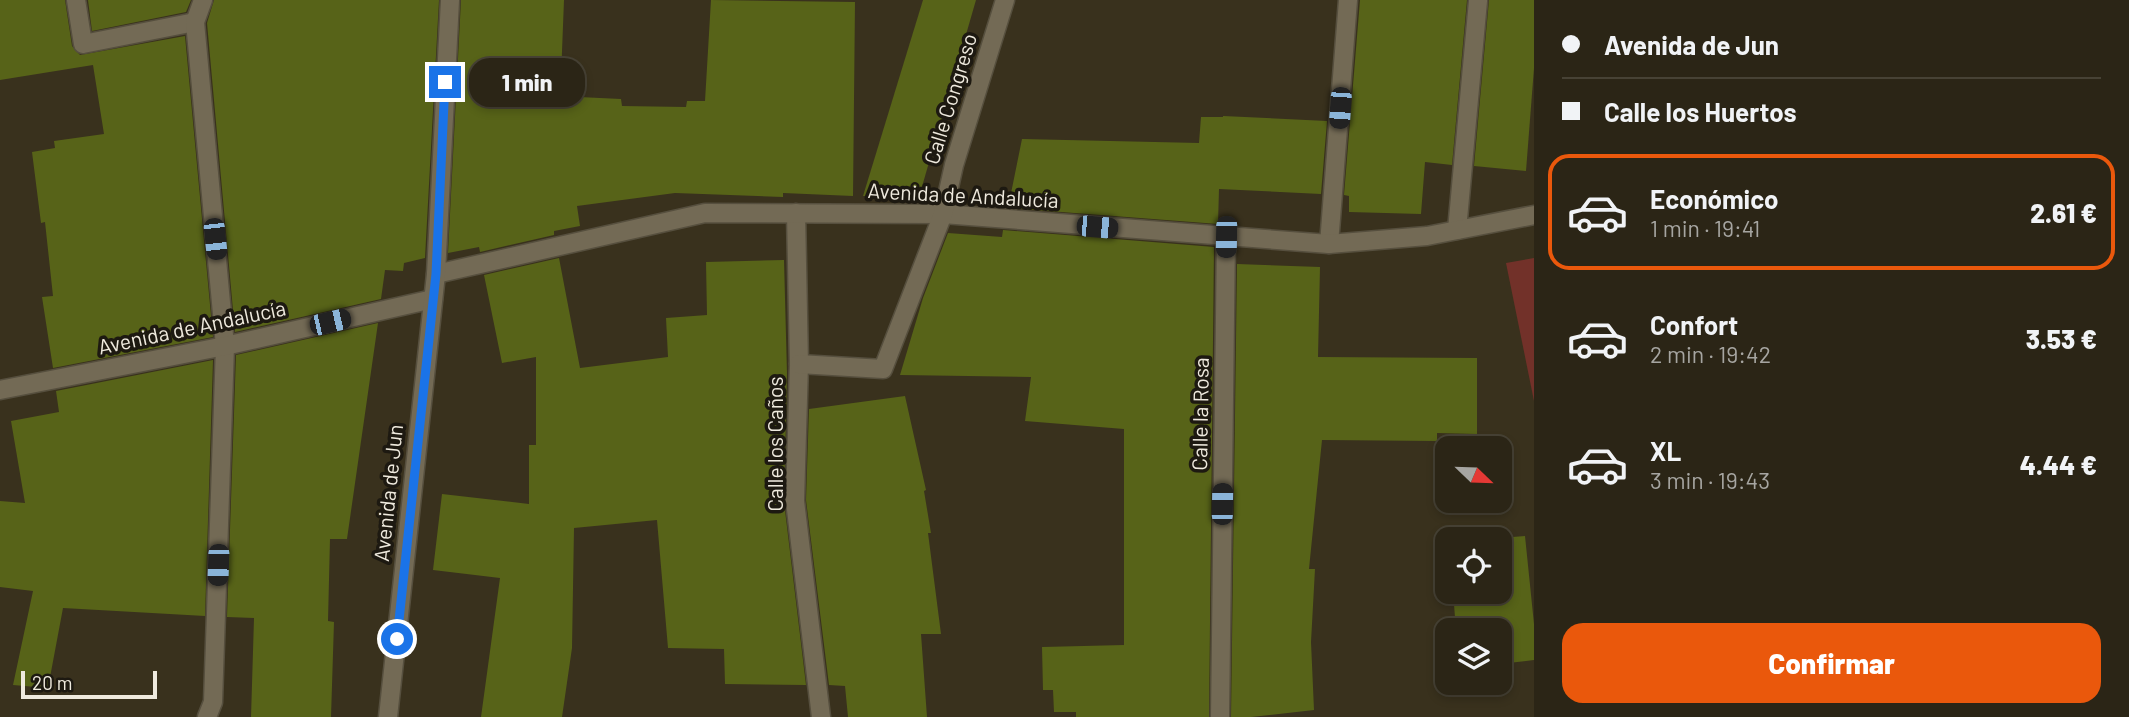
<!DOCTYPE html>
<html lang="es">
<meta charset="utf-8">
<style>
:root{--surface:#2b2516;--page:#332d1f;--text:#f1f3f6;--muted:#a6a5a1;--line:#474235;--accent:#ea580c}
body{margin:0;font-family:Barlow,sans-serif;background:var(--page);color:var(--text);height:100vh;display:flex;flex-direction:column;font-size:26px;white-space:nowrap}
*{box-sizing:border-box;margin:0}
p{font-size:23px;color:var(--muted)}
.icon{flex:none;width:38px;height:38px;fill:none;stroke:currentColor;stroke-width:2;stroke-linecap:round;stroke-linejoin:round}
.map{position:relative;flex:1;overflow:hidden}
.side{display:flex;flex-direction:column;background:var(--surface);width:595px}
.side>*{flex:none}
.guide{display:grid;align-content:center;height:154px;padding:0 28px;background:var(--surface)}
.needle{width:46px;rotate:113deg}
.tools{position:absolute;left:1435px;top:436px;display:grid;gap:14px}
.tools a{display:grid;place-items:center;width:77px;height:77px;border-radius:14px;background:var(--surface);box-shadow:0 4px 10px #0003,0 0 0 2px var(--line);font-size:35px}
.scale{position:absolute;left:21px;bottom:18px;width:136px;box-sizing:border-box;padding-left:7px;border:4px solid #efeade;border-top:0;font-size:19px;line-height:24px;white-space:nowrap;color:#efeade;-webkit-text-stroke:5px #1d1911;paint-order:stroke}
.end{position:absolute;width:32px;height:32px;margin:-16px;border:9px solid #1a73e8;background:#fff;box-shadow:0 0 0 4px #fff}
.from{border-radius:50%}
.bubble{position:absolute;height:49px;border-radius:21px;background:var(--surface);box-shadow:0 4px 10px #0003,0 0 0 2px var(--line);font-size:23px;font-weight:800;line-height:49px;text-align:center}
.car{position:absolute;width:21px;height:42px;margin:-21px -10px;border-radius:9px;box-shadow:0 0 5px 2px #0007;background:linear-gradient(#222 24%,#8ab4d8 0 40%,#222 0 76%,#8ab4d8 0 86%,#222 0)}
.guide b{display:flex;align-items:center;gap:24px;height:66px;font-size:26px}
.guide b+b{border-top:2px solid var(--line)}
.guide i{width:18px;height:18px;background:var(--text)}
ul{padding:0;list-style:none}
li{display:flex;align-items:center;gap:21px;height:116px;margin:0 14px 10px;padding:0 14px;border:4px solid transparent;border-radius:21px}
li div{flex:1}
li b{display:block;font-size:26px}
li em{font-style:normal;font-weight:800}
li.selected{border-color:var(--accent)}
li>.icon{width:63px;height:63px;stroke-width:1.5}
.action{display:flex;gap:14px;margin-top:auto;padding:14px 28px}
.action a{flex:1;height:80px;border-radius:21px;background:var(--accent);color:#fff;font-size:28px;font-weight:800;line-height:80px;text-align:center}
main{display:flex;flex:1;min-height:0}
.map>svg:first-child{display:block}
.green{fill:#723129}
.building{fill:#576318}
.lines{fill:none;stroke-linecap:round;stroke-linejoin:round}
.minor-casing{stroke:#564f3e;stroke-width:21}
.minor{stroke:#736a55;stroke-width:18}
.route{stroke:#1a73e8;stroke-width:9}
.labels{text-anchor:middle;stroke-width:7;stroke-linejoin:round;paint-order:stroke}
.street-label{font-size:21px;fill:#efeade;stroke:#1d1911}
</style>
<main>
<div class="map">
<svg width="1534" height="717" viewBox="0 0 1534 717">
<rect width="100%" height="100%" fill="#39311d"/>
<path class="green" d="M 1534,258 L 1534,401 L 1506,263 Z"/>
<g class="building">
<path d="M 0,0 L 65,0 L 72,46 L 80,55 L 185,36 L 213,337 L 53,368 L 42,297 L 53,296 L 45,222 L 41,223 L 32,152 L 55,148 L 54,141 L 104,134 L 93,65 L 0,80 Z"/>
<path d="M 88,0 L 191,0 L 186,12 L 92,31 Z"/>
<path d="M 214,0 L 439,0 L 425,258 L 404,263 L 403,271 L 385,270 L 381,299 L 235,332 L 207,23 Z"/>
<path d="M 461,0 L 564,0 L 561,77 L 582,83 L 579,97 L 621,99 L 622,106 L 686,107 L 687,101 L 705,101 L 711,0 L 855,2 L 853,196 L 783,193 L 783,197 L 675,193 L 577,206 L 580,226 L 554,231 L 554,235 L 480,252 L 479,247 L 448,253 Z"/>
<path d="M 923,0 L 976,0 L 919,197 L 863,196 Z"/>
<path d="M 1360,0 L 1467,0 L 1452,165 L 1425,162 L 1421,214 L 1349,212 L 1349,196 L 1344,195 Z"/>
<path d="M 1489,0 L 1534,0 L 1534,68 L 1526,171 L 1474,166 Z"/>
<path d="M 1223,116 L 1327,121 L 1321,194 L 1219,189 L 1218,224 L 1008,208 L 1022,139 L 1199,143 L 1201,117 L 1223,117 Z"/>
<path d="M 1003,230 L 1214,247 L 1209,717 L 1076,717 L 1076,712 L 1054,712 L 1053,690 L 1043,690 L 1042,647 L 1124,645 L 1124,429 L 1025,421 L 1031,377 L 900,375 L 923,298 L 948,233 L 1002,237 Z"/>
<path d="M 559,258 L 580,368 L 668,357 L 666,318 L 707,315 L 706,262 L 784,260 L 787,374 L 784,502 L 806,685 L 725,684 L 724,649 L 668,648 L 657,520 L 574,528 L 572,648 L 562,717 L 481,717 L 500,578 L 433,570 L 442,494 L 529,504 L 529,445 L 536,445 L 536,357 L 502,363 L 484,275 Z"/>
<path d="M 1237,264 L 1320,267 L 1318,357 L 1477,358 L 1477,434 L 1437,433 L 1437,441 L 1322,440 L 1309,569 L 1315,569 L 1311,642 L 1314,710 L 1251,717 L 1231,717 Z"/>
<path d="M 378,323 L 347,539 L 330,539 L 328,621 L 334,622 L 331,717 L 251,717 L 254,618 L 227,617 L 236,355 Z"/>
<path d="M 213,360 L 205,616 L 63,608 L 48,688 L 13,685 L 33,591 L 0,587 L 0,501 L 25,503 L 11,421 L 59,412 L 56,391 Z"/>
<path d="M 905,396 L 926,490 L 924,491 L 931,533 L 928,533 L 941,634 L 921,634 L 927,717 L 848,717 L 845,686 L 829,685 L 806,500 L 809,409 Z"/>
<path d="M 1525,536 L 1534,624 L 1534,660 L 1500,664 L 1500,630 L 1456,630 L 1453,592 L 1500,592 L 1500,538 Z"/>
</g>
<g class="lines">
<g class="minor-casing">
<g id="minor">
<path d="M 76,0 L 83,44 L 195,22"/>
<path d="M 203,0 L 195,22 L 225,346 L 213,702 L 207,717"/>
<path d="M 796,213 L 799,364 L 795,501 L 821,717"/>
<path d="M 1457,230 L 1478,1"/>
<path d="M 1329,244 L 1348,0"/>
<path d="M 436,274 L 705,213 L 943,214 L 1329,244 L 1427,236 L 1534,215"/>
<path d="M 799,364 L 883,369 L 943,214 L 954,165 L 1005,0"/>
<path d="M 0,390 L 225,346 L 433,299"/>
<path d="M 388,717 L 436,274 L 450,0"/>
<path d="M 1220,717 L 1226,237"/>
</g>
</g>
<use href="#minor" class="minor"/>
</g>
<g class="lines">
<path class="route" d="M 397,639 L 436,274 L 445,82"/>
</g>
<g class="labels">
<g class="street-label">
<text transform="translate(951 99) rotate(-73)" y="7">Calle Congreso</text>
<text transform="translate(963 196) rotate(3)" y="7">Avenida de Andalucía</text>
<text transform="translate(192 328) rotate(-12)" y="7">Avenida de Andalucía</text>
<text transform="translate(1201 414) rotate(-89)" y="7">Calle la Rosa</text>
<text transform="translate(776 444) rotate(-90)" y="7">Calle los Caños</text>
<text transform="translate(389 493) rotate(-84)" y="7">Avenida de Jun</text>
</g>
</g>
</svg>
<div class="tools">
<a><svg class="needle" viewBox="-14 -14 28 28"><path d="M0-13l5 13h-10z" fill="#e53935"/><path d="M0 13l5-13h-10z" fill="#a6a5a1"/></svg></a>
<a><svg class="icon" aria-label="locate" viewBox="0 0 24 24"><circle cx="12" cy="12" r="6"/><path d="M12 2v4M12 18v4M2 12h4M18 12h4"/></svg></a>
<a><svg class="icon" aria-label="layers" viewBox="0 0 24 24"><path d="M12 4l9 5-9 5-9-5zM3 14l9 5 9-5"/></svg></a>
</div>
<div class="scale">20 m</div>
<i class="end from" style="left:397px;top:639px"></i>
<i class="end" style="left:445px;top:82px"></i>
<div class="bubble" style="left:469px;top:58px;width:116px">1 min</div>
<i class="car" style="left:1340px;top:108px;rotate:184deg"></i>
<i class="car" style="left:1097px;top:227px;rotate:95deg"></i>
<i class="car" style="left:1226px;top:237px;rotate:181deg"></i>
<i class="car" style="left:215px;top:239px;rotate:174deg"></i>
<i class="car" style="left:330px;top:322px;rotate:77deg"></i>
<i class="car" style="left:1222px;top:504px;rotate:1deg"></i>
<i class="car" style="left:218px;top:565px;rotate:182deg"></i>
</div>
<section class="side">
<div class="guide">
<b><i class="from"></i>Avenida de Jun</b>
<b><i></i>Calle los Huertos</b>
</div>
<ul>
<li class="selected"><svg class="icon" aria-label="car" viewBox="0 0 24 24"><path d="M5 17H2v-5l4-1 3-4h7l3 4 3 1v5h-3M9 17h6M6 11h13"/><circle cx="7" cy="17" r="2"/><circle cx="17" cy="17" r="2"/></svg><div><b>Económico</b><p>1 min · 19:41</p></div><em>2.61 €</em></li>
<li><svg class="icon" aria-label="car" viewBox="0 0 24 24"><path d="M5 17H2v-5l4-1 3-4h7l3 4 3 1v5h-3M9 17h6M6 11h13"/><circle cx="7" cy="17" r="2"/><circle cx="17" cy="17" r="2"/></svg><div><b>Confort</b><p>2 min · 19:42</p></div><em>3.53 €</em></li>
<li><svg class="icon" aria-label="car" viewBox="0 0 24 24"><path d="M5 17H2v-5l4-1 3-4h7l3 4 3 1v5h-3M9 17h6M6 11h13"/><circle cx="7" cy="17" r="2"/><circle cx="17" cy="17" r="2"/></svg><div><b>XL</b><p>3 min · 19:43</p></div><em>4.44 €</em></li>
</ul>
<div class="action"><a>Confirmar</a></div>
</section>
</main>
